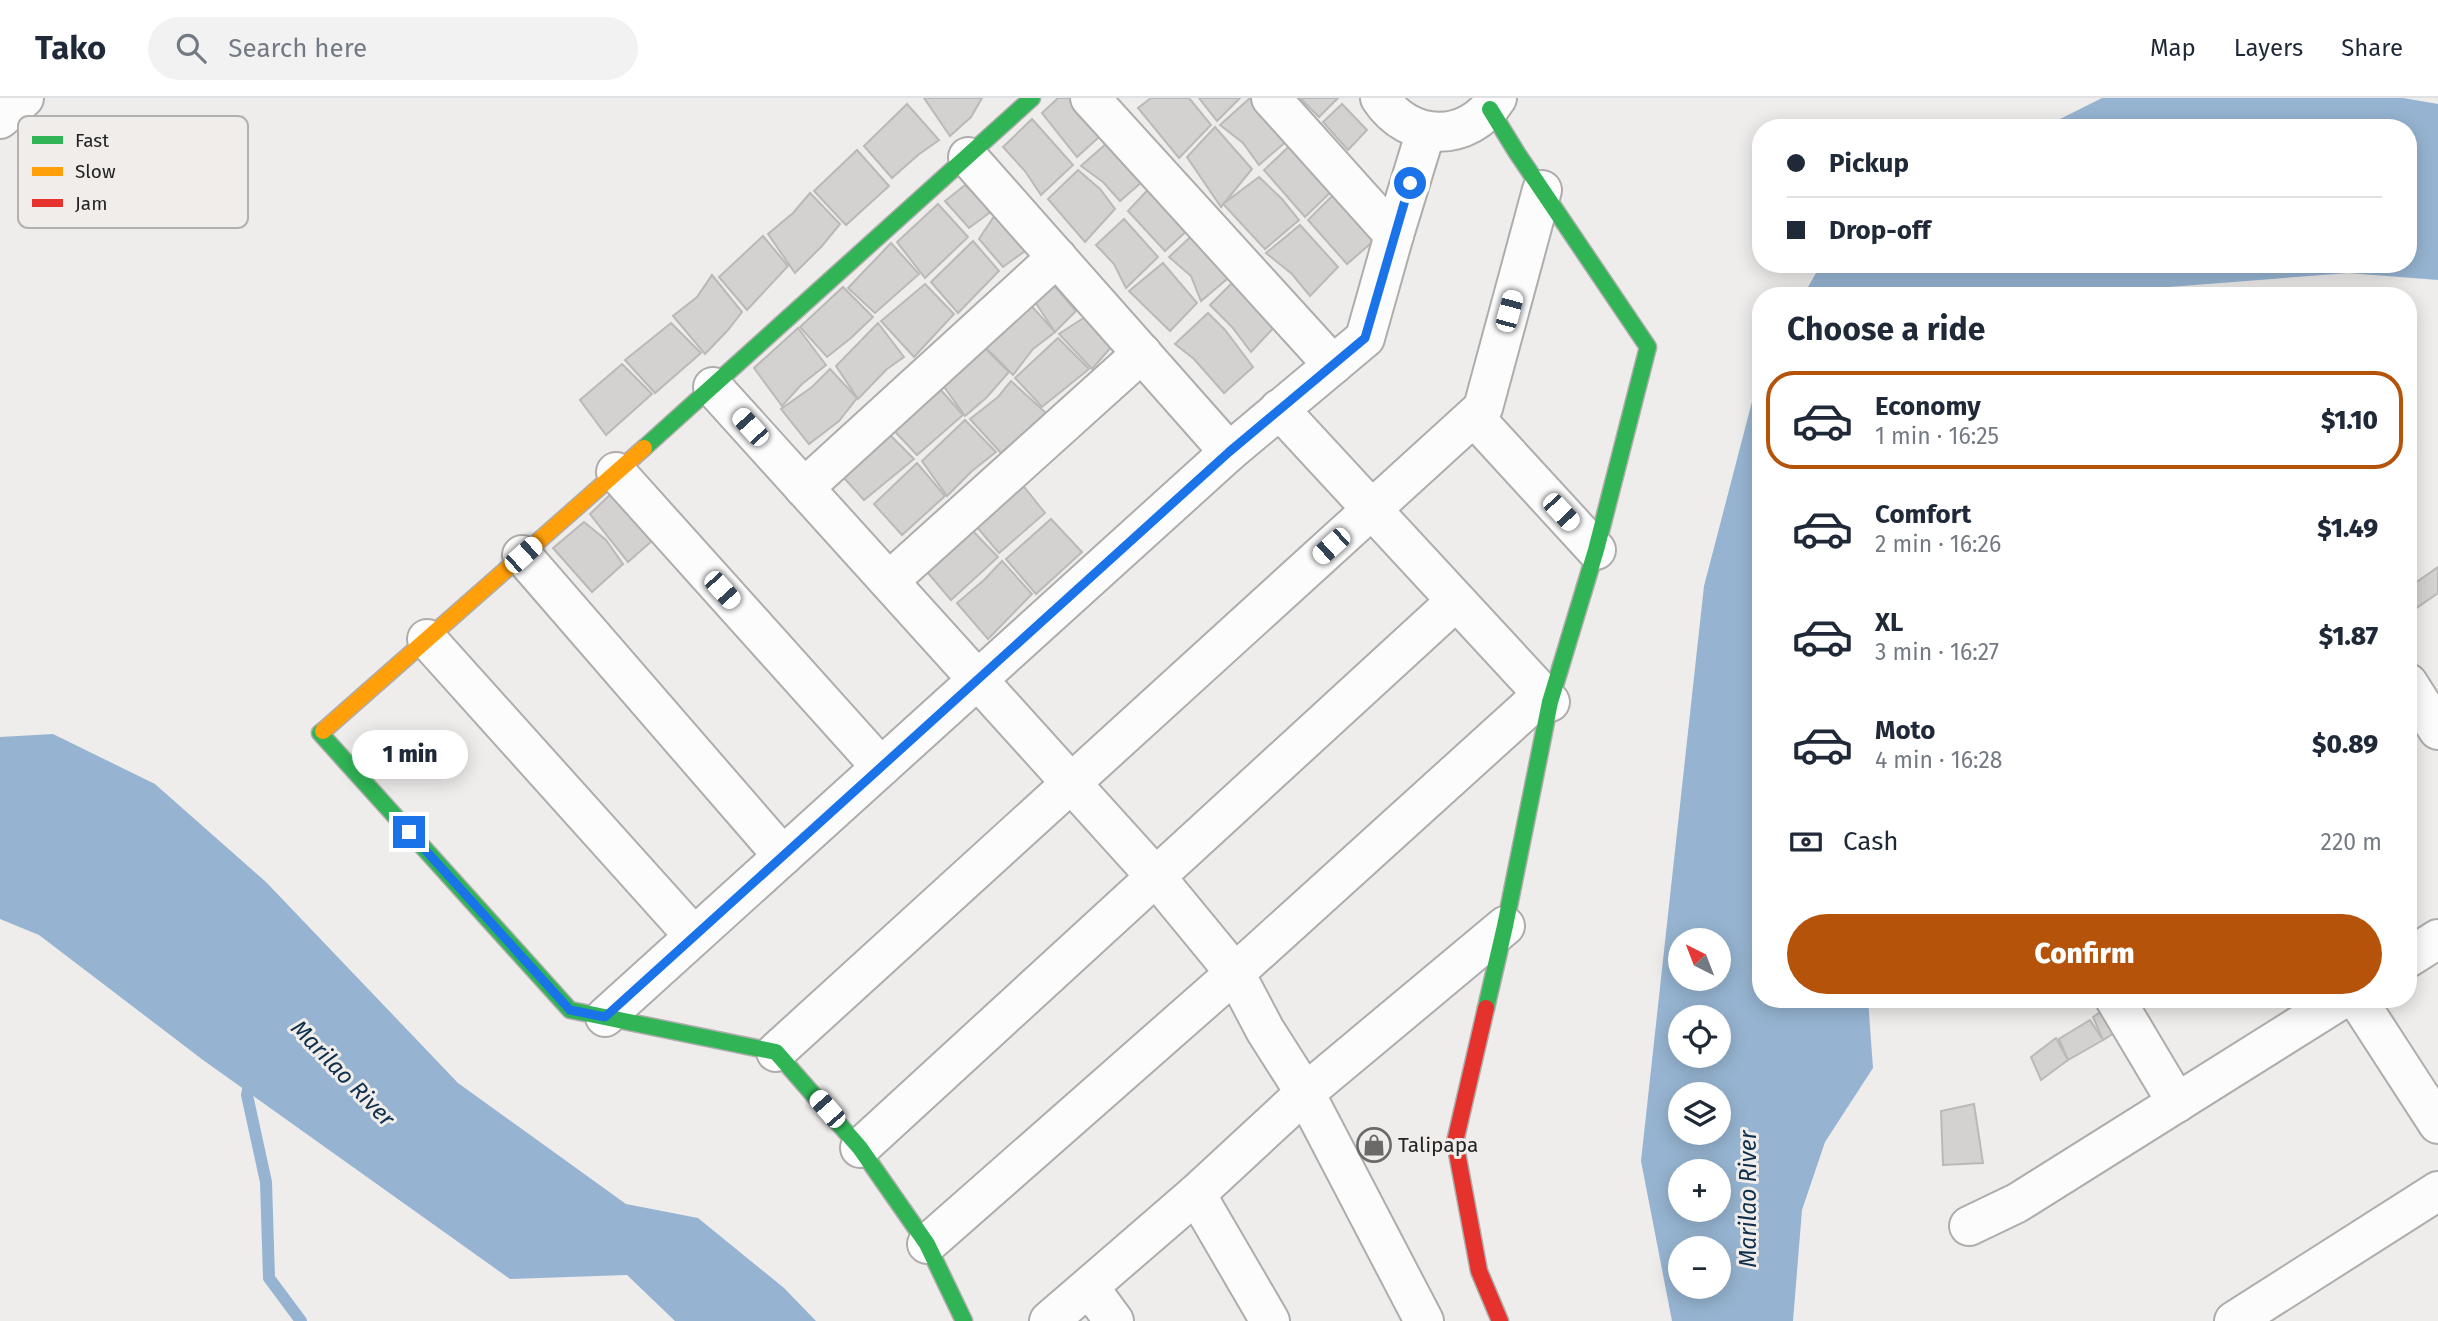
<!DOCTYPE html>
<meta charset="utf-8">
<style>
:root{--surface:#fff;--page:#f2f2f3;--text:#1f2937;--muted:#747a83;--line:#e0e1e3;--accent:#b45309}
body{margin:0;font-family:"Fira Sans",sans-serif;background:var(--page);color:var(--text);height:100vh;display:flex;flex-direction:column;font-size:26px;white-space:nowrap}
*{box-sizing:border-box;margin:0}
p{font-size:23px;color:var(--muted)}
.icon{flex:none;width:38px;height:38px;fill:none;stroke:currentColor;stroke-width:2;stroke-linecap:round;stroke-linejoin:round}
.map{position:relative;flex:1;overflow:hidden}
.side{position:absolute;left:1752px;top:189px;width:665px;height:721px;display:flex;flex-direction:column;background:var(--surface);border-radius:28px;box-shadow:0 4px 18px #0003}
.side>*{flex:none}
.guide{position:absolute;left:1752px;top:21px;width:665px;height:154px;border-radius:28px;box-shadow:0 4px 18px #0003;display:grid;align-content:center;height:154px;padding:0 35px;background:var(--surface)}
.needle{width:46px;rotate:318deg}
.buttons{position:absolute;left:1668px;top:830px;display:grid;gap:14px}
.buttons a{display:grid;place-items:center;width:63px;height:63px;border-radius:50%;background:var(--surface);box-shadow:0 4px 18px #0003;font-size:35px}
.end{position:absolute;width:32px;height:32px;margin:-16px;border:9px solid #1a73e8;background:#fff;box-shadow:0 0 0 4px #fff}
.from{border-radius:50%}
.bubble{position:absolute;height:49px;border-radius:24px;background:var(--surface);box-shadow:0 4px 18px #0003;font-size:23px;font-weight:800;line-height:49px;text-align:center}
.car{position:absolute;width:21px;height:42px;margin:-21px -10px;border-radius:9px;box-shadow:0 0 5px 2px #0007;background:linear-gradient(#fff 24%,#345 0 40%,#fff 0 76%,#345 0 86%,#fff 0)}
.guide b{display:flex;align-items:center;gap:24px;height:66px;font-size:26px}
.guide b+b{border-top:2px solid var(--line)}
.guide i{width:18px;height:18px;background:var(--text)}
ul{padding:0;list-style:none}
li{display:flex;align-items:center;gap:21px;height:98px;margin:0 14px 10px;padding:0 21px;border:4px solid transparent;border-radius:28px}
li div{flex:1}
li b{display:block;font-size:26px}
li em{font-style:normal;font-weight:800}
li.selected{border-color:var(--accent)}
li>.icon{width:63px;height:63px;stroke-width:1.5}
h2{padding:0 35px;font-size:32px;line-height:84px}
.pay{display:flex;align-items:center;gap:18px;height:77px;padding:0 35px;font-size:26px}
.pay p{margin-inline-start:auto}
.action{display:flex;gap:14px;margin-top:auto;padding:14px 35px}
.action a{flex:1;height:80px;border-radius:42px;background:var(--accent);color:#fff;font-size:28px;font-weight:800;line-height:80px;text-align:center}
header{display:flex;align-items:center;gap:42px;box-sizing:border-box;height:98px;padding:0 35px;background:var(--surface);border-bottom:2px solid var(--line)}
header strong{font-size:33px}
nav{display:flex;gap:38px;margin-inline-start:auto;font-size:24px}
.search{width:490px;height:63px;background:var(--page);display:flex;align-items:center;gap:18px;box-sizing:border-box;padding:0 24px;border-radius:38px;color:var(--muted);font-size:26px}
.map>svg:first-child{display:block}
.water{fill:#96b4d1;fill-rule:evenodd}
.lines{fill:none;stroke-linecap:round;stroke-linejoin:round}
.stream{stroke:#96b4d1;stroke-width:12}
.building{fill:#d4d2d1;stroke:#bab9b8;stroke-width:2}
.street-casing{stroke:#aeadac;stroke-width:42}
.fast-casing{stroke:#aeadac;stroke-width:19}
.slow-casing{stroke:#aeadac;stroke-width:19}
.jam-casing{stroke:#aeadac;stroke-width:19}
.street{stroke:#fdfcfc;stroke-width:38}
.fast{stroke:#30b455;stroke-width:16}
.slow{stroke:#ff9f0a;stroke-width:16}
.jam{stroke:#e5322d;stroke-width:16}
.route{stroke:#1a73e8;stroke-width:9}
.labels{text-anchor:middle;stroke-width:6;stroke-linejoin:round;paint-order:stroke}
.poi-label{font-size:21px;fill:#252423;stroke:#f0edeb;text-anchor:start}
.water-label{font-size:23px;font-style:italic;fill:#0f2f4c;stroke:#f0edeb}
.key{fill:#f0edeb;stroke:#b3b1af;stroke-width:2}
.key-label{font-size:19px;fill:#252423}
</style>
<header>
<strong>Tako</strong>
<div class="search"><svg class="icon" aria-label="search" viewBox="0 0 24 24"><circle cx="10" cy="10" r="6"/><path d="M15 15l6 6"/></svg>Search here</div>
<nav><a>Map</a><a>Layers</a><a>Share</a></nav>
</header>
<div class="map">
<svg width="2438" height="1223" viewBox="0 0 2438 1223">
<rect width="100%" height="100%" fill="#efedec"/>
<g class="water">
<path d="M 2102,0 L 2403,0 L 2438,6 L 2438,182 L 2348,175 L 2118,193 L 2014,194 L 2008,198 L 1803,198 L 1821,166 L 2408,166 L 2408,30 L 2042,30 Z"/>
<path d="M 1760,273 L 1760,901 L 1868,901 L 1873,970 L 1825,1044 L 1802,1112 L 1793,1223 L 1672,1223 L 1641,1063 L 1704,488 ZM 1680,842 L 1718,842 L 1718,880 L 1680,880 ZM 1680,919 L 1718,919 L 1718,957 L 1680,957 ZM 1680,996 L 1718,996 L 1718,1034 L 1680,1034 ZM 1680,1073 L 1718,1073 L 1718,1111 L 1680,1111 ZM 1680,1150 L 1718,1150 L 1718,1188 L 1680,1188 Z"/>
<path d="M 53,636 L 155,686 L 266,784 L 458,985 L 626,1106 L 698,1120 L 784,1190 L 816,1223 L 675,1223 L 627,1177 L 510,1181 L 203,962 L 39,837 L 0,821 L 0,639 Z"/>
</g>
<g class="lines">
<path class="stream" d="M 250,981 L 247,997 L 266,1084 L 269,1180 L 301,1223"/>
</g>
<g class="building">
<path d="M 924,0 L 982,0 L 971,19 L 950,38 Z"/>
<path d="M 1058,0 L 1082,0 L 1109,30 L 1077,59 L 1042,15 Z"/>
<path d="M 1151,0 L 1189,0 L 1211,27 L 1179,60 L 1138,10 Z"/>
<path d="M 1199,0 L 1240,0 L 1217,23 Z"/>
<path d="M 1250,0 L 1272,16 L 1289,41 L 1259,67 L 1243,45 L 1220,27 Z"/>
<path d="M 1300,0 L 1338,0 L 1319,19 Z"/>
<path d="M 907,6 L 939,42 L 918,57 L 892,80 L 864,48 Z"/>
<path d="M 1342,6 L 1367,32 L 1348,52 L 1323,24 Z"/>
<path d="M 1032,21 L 1073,67 L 1041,97 L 1025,73 L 1003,49 Z"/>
<path d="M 1215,29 L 1252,71 L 1221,109 L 1187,59 Z"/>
<path d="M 1115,38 L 1150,77 L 1120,103 L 1103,84 L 1081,68 Z"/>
<path d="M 1296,42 L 1339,86 L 1305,119 L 1264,72 Z"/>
<path d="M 857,52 L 889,88 L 846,127 L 814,93 Z"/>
<path d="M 1078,72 L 1100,91 L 1115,111 L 1085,144 L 1048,101 Z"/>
<path d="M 1259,79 L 1282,101 L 1299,122 L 1265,151 L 1223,106 Z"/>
<path d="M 1155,84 L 1192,128 L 1165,153 L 1128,113 Z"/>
<path d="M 965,87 L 992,113 L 969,130 L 945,103 Z"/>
<path d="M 810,95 L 840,126 L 822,148 L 795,175 L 768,136 L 793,115 Z"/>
<path d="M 1335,95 L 1384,134 L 1347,166 L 1308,122 Z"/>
<path d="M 938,106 L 968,139 L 925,180 L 897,144 Z"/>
<path d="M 995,117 L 1025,153 L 1003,169 L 979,141 Z"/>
<path d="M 1124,121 L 1158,159 L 1126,190 L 1114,166 L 1096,147 Z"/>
<path d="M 1300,127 L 1338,169 L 1310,198 L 1292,176 L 1266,155 Z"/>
<path d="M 1200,130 L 1239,171 L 1201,203 L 1191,178 L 1169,159 Z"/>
<path d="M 763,138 L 788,168 L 747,212 L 719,179 Z"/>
<path d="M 973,143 L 999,173 L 958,215 L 931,184 Z"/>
<path d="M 891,145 L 919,176 L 875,215 L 848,190 Z"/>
<path d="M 1163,165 L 1197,205 L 1170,233 L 1129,193 Z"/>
<path d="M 712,177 L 742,214 L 728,232 L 705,256 L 673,218 L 697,199 Z"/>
<path d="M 1238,179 L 1280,223 L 1251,254 L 1232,229 L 1210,207 Z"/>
<path d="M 1052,185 L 1076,213 L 1055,234 L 1033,201 Z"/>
<path d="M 925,186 L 954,216 L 914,259 L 881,223 Z"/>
<path d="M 843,189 L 873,219 L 851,240 L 827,259 L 800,229 Z"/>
<path d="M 1027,203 L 1055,234 L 1033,251 L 1013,277 L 981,245 Z"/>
<path d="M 1208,215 L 1225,232 L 1253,269 L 1224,295 L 1194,261 L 1175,246 Z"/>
<path d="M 1085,219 L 1113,247 L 1092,271 L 1059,236 Z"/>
<path d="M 671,225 L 701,255 L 655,295 L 625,262 Z"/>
<path d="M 878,225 L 904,259 L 887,271 L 858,301 L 836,268 Z"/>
<path d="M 798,230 L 826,267 L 802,286 L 782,308 L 754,270 Z"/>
<path d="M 1058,240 L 1089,271 L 1042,309 L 1015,280 Z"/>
<path d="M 980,245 L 1009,274 L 986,300 L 965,318 L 939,282 Z"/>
<path d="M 622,266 L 652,296 L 606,337 L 580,302 Z"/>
<path d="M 830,271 L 857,300 L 839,323 L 809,346 L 781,311 L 812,289 Z"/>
<path d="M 932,282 L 963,317 L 917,357 L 887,325 Z"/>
<path d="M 1011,283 L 1047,316 L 1001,355 L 970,321 L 998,299 Z"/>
<path d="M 965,322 L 996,354 L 972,373 L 947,398 L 922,363 Z"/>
<path d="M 883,330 L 914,361 L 864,402 L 836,371 Z"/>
<path d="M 917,365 L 945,398 L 902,437 L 874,406 Z"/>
<path d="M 1017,380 L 1045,415 L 999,455 L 971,422 Z"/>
<path d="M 619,388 L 662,434 L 628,464 L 590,416 Z"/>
<path d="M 1051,421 L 1082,454 L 1036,496 L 1006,461 Z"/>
<path d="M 584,424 L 606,442 L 623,466 L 592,494 L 553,450 Z"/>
<path d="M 968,428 L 998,459 L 951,502 L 922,468 Z"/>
<path d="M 1002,463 L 1032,496 L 988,541 L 957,505 L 984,482 Z"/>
<path d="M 2438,469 L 2438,495 L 2408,516 L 2408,490 Z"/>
<path d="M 2115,904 L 2127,927 L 2103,942 L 2093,919 Z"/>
<path d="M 2090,922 L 2103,942 L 2068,962 L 2059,941 Z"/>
<path d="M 2056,940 L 2068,962 L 2041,982 L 2031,959 Z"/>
<path d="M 1974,1006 L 1983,1065 L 1943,1067 L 1941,1013 Z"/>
</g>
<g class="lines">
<g class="street-casing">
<g id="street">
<path d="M 1090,0 L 1333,267"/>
<path d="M 1271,0 L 1394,137"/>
<path d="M 1380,0 C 1409,44 1468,46 1497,0"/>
<path d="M 0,21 L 24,0"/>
<path d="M 968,59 L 1229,354"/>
<path d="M 713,289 L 1156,779 L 1235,875 L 1265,932 L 1305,995 L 1424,1223"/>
<path d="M 1279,311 L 1550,604"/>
<path d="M 1474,319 L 1596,452"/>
<path d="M 616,374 L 881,669"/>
<path d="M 804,390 L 1057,159"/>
<path d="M 522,457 L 783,758"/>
<path d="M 889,483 L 1142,255"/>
<path d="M 427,541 L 694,838"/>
<path d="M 2408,585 L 2438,632"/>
<path d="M 2408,860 L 2438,841"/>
<path d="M 2115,901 L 2177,1005"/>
<path d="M 2357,901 L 2438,1026"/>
<path d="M 605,919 L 1229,354 L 1365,240 L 1394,137 L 1426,33"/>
<path d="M 776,954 L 1483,310 L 1542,92"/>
<path d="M 860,1050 L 1456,503"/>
<path d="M 1196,1096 L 1270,1223"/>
<path d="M 1969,1128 L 2017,1105 L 2342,901"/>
<path d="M 927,1146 L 1235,875 L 1543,596"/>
<path d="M 1089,1189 L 1114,1223"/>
<path d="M 1049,1223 L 1196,1096 L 1305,995 L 1505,828"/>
<path d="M 2234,1223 L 2438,1093"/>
</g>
</g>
<g class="fast-casing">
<g id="fast">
<path d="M 644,350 L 1032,0"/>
<path d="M 323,633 L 320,635 L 570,912 L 776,954 L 860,1050 L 927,1146 L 964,1223"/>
<path d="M 1486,910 L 1505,828 L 1550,604 L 1596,452 L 1648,249 L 1517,55 L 1490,11"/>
</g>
</g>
<g class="slow-casing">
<path id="slow" d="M 323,633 L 644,350"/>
</g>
<g class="jam-casing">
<path id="jam" d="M 1486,910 L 1455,1044 L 1479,1173 L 1500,1223"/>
</g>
<use href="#street" class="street"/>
<use href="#fast" class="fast"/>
<use href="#slow" class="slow"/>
<use href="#jam" class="jam"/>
</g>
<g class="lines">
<path class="route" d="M 409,734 L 570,912 L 605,919 L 1229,354 L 1365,240 L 1410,85"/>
</g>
<defs>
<g id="shop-ring" transform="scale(1.75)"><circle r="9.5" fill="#f0edeb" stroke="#6c6a69" stroke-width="1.5"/><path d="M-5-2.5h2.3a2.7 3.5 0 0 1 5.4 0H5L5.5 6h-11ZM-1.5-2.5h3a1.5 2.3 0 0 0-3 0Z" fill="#6c6a69"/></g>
</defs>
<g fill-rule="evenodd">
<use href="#shop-ring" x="1374" y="1047"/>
</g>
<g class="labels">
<g class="poi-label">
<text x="1398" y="1054">Talipapa</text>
</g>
<g class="water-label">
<text transform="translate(343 975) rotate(46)" y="8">Marilao River</text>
<text transform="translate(1748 1101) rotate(-90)" y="8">Marilao River</text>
</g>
</g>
<rect x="18" y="18" width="230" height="112" rx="10" class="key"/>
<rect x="32" y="38" width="31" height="8" fill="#30b455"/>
<rect x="32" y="69" width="31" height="9" fill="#ff9f0a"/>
<rect x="32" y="101" width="31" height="8" fill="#e5322d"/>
<g class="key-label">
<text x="75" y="49">Fast</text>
<text x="75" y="80">Slow</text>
<text x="75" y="112">Jam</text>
</g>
</svg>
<div class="buttons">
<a><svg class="needle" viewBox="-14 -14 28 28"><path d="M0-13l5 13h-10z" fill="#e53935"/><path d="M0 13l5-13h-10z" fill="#747a83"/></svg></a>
<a><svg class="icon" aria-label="locate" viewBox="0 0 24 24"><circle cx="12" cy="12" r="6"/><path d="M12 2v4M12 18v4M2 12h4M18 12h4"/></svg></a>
<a><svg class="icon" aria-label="layers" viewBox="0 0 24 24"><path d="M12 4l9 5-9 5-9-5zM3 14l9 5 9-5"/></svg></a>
<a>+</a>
<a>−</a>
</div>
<i class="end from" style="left:1410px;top:85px"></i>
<i class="end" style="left:409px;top:734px"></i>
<div class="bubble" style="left:352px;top:632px;width:116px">1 min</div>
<i class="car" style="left:1509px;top:213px;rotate:15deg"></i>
<i class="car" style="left:750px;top:329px;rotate:318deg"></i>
<i class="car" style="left:1561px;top:414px;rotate:137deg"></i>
<i class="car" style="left:1331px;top:448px;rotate:228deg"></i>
<i class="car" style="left:523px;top:457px;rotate:48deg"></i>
<i class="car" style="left:722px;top:492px;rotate:138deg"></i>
<i class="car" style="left:827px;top:1011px;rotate:319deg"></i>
<div class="guide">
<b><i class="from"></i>Pickup</b>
<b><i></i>Drop-off</b>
</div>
<section class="side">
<h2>Choose a ride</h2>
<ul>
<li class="selected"><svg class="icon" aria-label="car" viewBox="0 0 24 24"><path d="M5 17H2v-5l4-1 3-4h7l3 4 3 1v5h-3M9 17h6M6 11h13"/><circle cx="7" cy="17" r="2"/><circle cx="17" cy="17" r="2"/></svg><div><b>Economy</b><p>1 min · 16:25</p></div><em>$1.10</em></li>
<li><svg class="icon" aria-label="car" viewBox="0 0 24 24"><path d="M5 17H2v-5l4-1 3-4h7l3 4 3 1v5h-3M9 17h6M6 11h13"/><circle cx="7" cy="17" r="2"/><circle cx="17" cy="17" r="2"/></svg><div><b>Comfort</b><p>2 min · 16:26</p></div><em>$1.49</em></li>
<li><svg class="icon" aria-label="car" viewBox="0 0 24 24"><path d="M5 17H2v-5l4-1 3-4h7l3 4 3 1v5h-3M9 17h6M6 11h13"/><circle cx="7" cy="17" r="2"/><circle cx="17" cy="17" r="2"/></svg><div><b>XL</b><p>3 min · 16:27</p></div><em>$1.87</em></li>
<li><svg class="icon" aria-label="car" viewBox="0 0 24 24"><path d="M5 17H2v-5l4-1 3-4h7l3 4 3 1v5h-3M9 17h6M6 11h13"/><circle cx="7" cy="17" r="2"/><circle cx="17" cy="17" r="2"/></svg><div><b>Moto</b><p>4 min · 16:28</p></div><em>$0.89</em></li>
</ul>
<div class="pay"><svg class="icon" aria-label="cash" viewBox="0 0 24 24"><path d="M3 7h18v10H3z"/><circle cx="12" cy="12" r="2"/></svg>Cash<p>220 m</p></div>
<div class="action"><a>Confirm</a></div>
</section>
</div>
